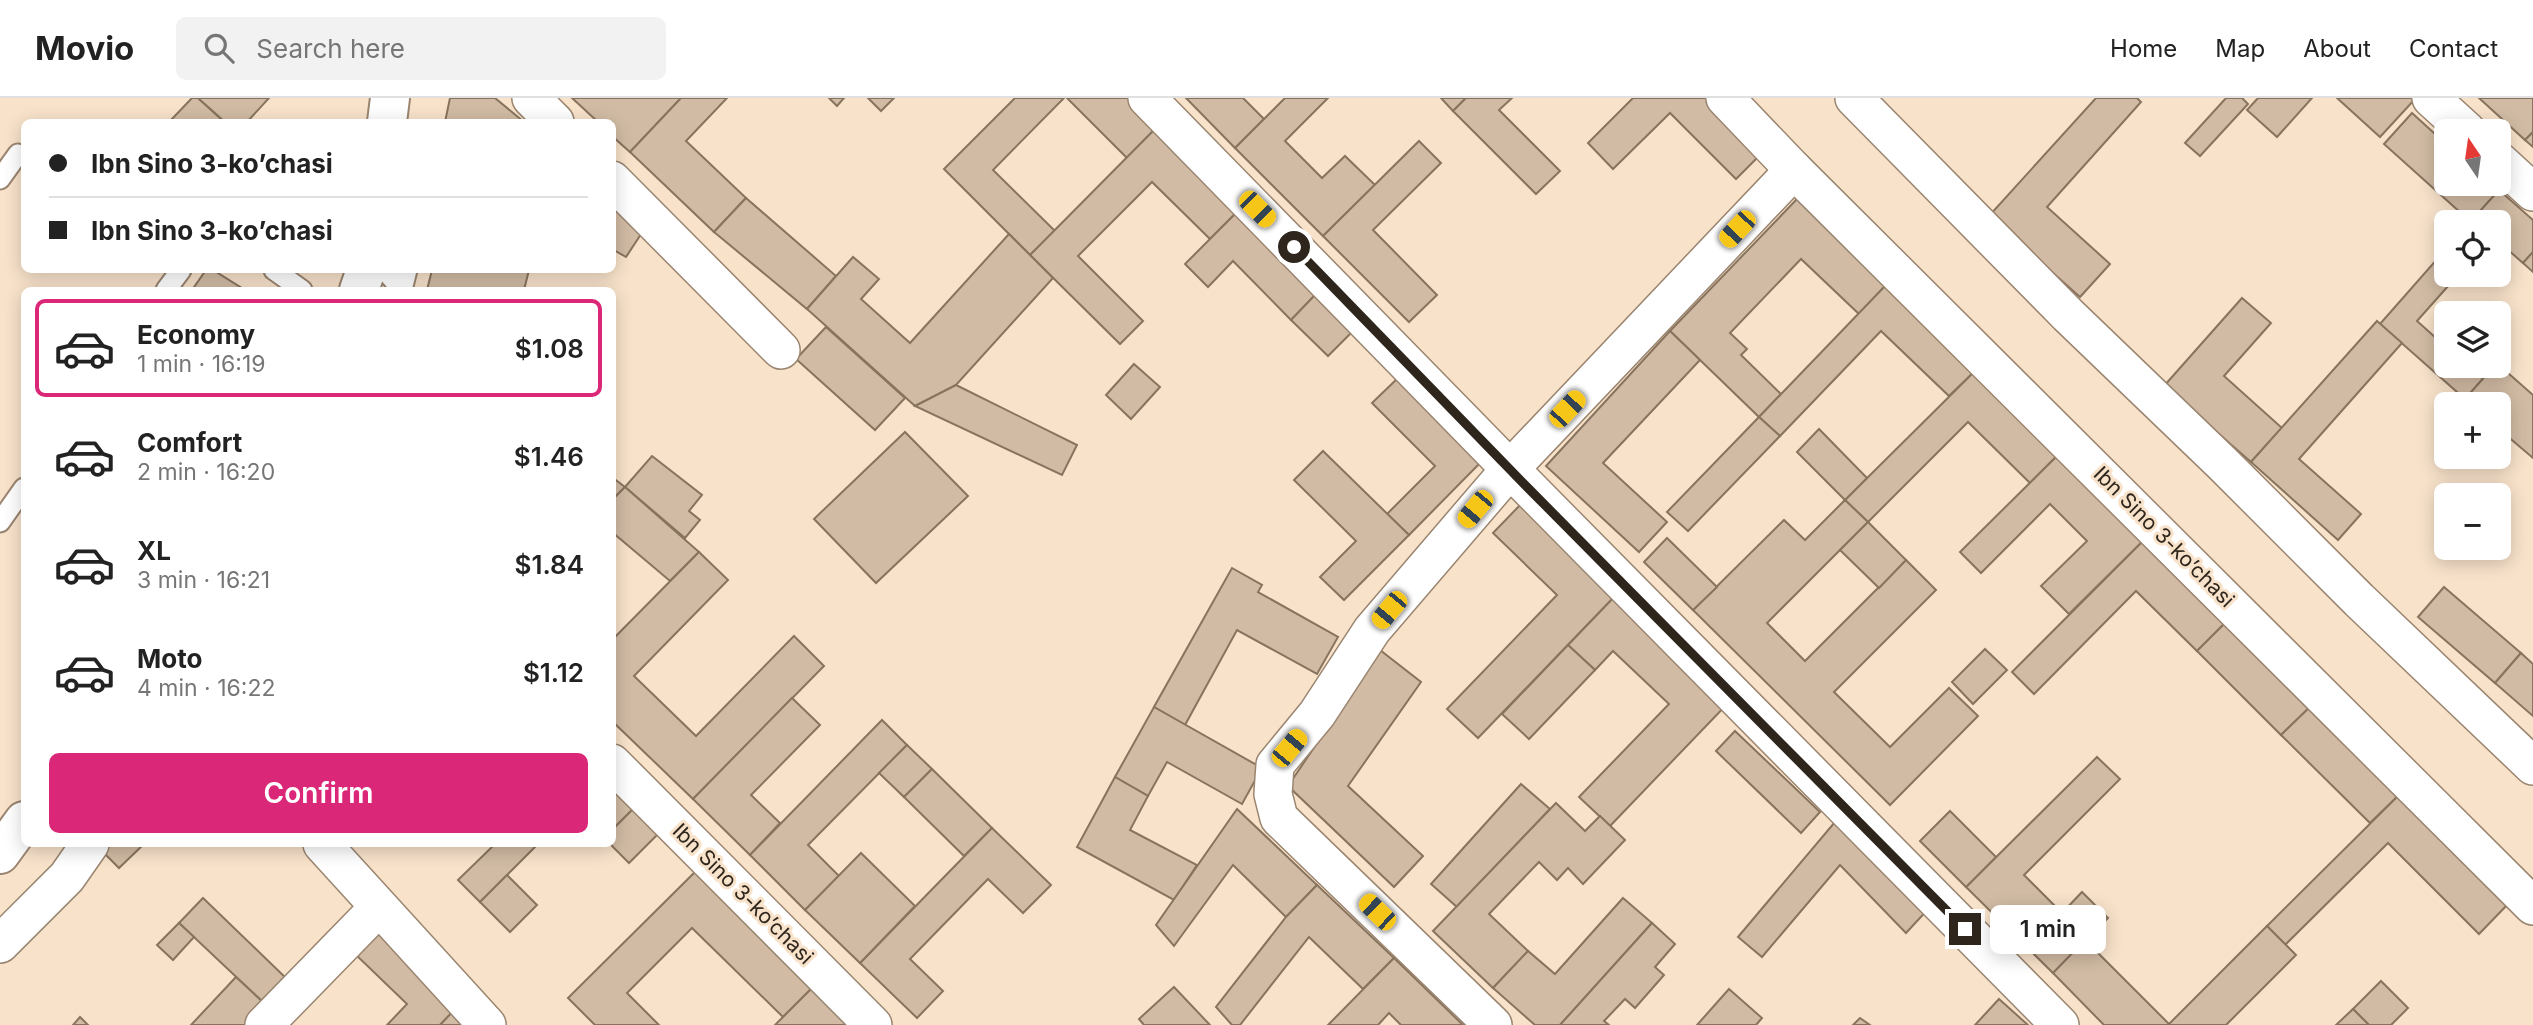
<!DOCTYPE html>
<meta charset="utf-8">
<style>
:root{--surface:#fff;--page:#f2f2f2;--text:#222;--muted:#767676;--line:#e0e0e0;--accent:#db2777}
body{margin:0;font-family:Inter,sans-serif;background:var(--page);color:var(--text);height:100vh;display:flex;flex-direction:column;font-size:26px;white-space:nowrap}
*{box-sizing:border-box;margin:0}
p{font-size:23px;color:var(--muted)}
.icon{flex:none;width:38px;height:38px;fill:none;stroke:currentColor;stroke-width:2;stroke-linecap:round;stroke-linejoin:round}
.map{position:relative;flex:1;overflow:hidden}
.details{position:absolute;left:21px;top:189px;width:595px;height:560px;display:flex;flex-direction:column;background:var(--surface);border-radius:10px;box-shadow:0 4px 18px #0003}
.details>*{flex:none}
.guide{position:absolute;left:21px;top:21px;width:595px;height:154px;border-radius:10px;box-shadow:0 4px 18px #0003;display:grid;align-content:center;height:154px;padding:0 28px;background:var(--surface)}
.needle{width:46px;rotate:347deg}
.buttons{position:absolute;left:2434px;top:21px;display:grid;gap:14px}
.buttons a{display:grid;place-items:center;width:77px;height:77px;border-radius:10px;background:var(--surface);box-shadow:0 4px 18px #0003;font-size:35px}
.end{position:absolute;width:32px;height:32px;margin:-16px;border:9px solid #2e261d;background:#fff;box-shadow:0 0 0 4px #fff}
.from{border-radius:50%}
.bubble{position:absolute;height:49px;border-radius:10px;background:var(--surface);box-shadow:0 4px 18px #0003;font-size:23px;font-weight:600;line-height:49px;text-align:center}
.car{position:absolute;width:21px;height:42px;margin:-21px -10px;border-radius:9px;box-shadow:0 0 5px 2px #0007;background:linear-gradient(#f5c518 24%,#345 0 40%,#f5c518 0 76%,#345 0 86%,#f5c518 0)}
.guide b{display:flex;align-items:center;gap:24px;height:66px;font-size:26px}
.guide b+b{border-top:2px solid var(--line)}
.guide i{width:18px;height:18px;background:var(--text)}
ul{padding:12px 0 0;list-style:none}
li{display:flex;align-items:center;gap:21px;height:98px;margin:0 14px 10px;padding:0 14px;border:4px solid transparent;border-radius:10px}
li div{flex:1}
li b{display:block;font-size:26px}
li em{font-style:normal;font-weight:600}
li.selected{border-color:var(--accent)}
li>.icon{width:63px;height:63px;stroke-width:1.5}
.button{display:flex;gap:14px;margin-top:auto;padding:14px 28px}
.button a{flex:1;height:80px;border-radius:10px;background:var(--accent);color:#fff;font-size:28px;font-weight:600;line-height:80px;text-align:center}
header{display:flex;align-items:center;gap:42px;box-sizing:border-box;height:98px;padding:0 35px;background:var(--surface);border-bottom:2px solid var(--line)}
header strong{font-size:33px}
nav{display:flex;gap:38px;margin-inline-start:auto;font-size:24px}
.search{width:490px;height:63px;background:var(--page);display:flex;align-items:center;gap:18px;box-sizing:border-box;padding:0 24px;border-radius:10px;color:var(--muted);font-size:26px}
.map>svg:first-child{display:block}
.building{fill:#d1bba4;stroke:#88745e;stroke-width:2}
.lines{fill:none;stroke-linecap:round;stroke-linejoin:round}
.service-casing{stroke:#9a8570;stroke-width:23}
.minor-casing{stroke:#9a8570;stroke-width:40}
.tertiary-casing{stroke:#9a8570;stroke-width:42}
.service{stroke:#fff;stroke-width:19}
.minor{stroke:#fff;stroke-width:37}
.tertiary{stroke:#fff;stroke-width:38}
.route{stroke:#2e261d;stroke-width:9}
.labels{text-anchor:middle;stroke-width:6;stroke-linejoin:round;paint-order:stroke}
.street-label{font-size:21px;fill:#2e261d;stroke:#f8e2ca}
</style>
<header>
<strong>Movio</strong>
<div class="search"><svg class="icon" aria-label="search" viewBox="0 0 24 24"><circle cx="10" cy="10" r="6"/><path d="M15 15l6 6"/></svg>Search here</div>
<nav><a>Home</a><a>Map</a><a>About</a><a>Contact</a></nav>
</header>
<div class="map">
<svg width="2533" height="927" viewBox="0 0 2533 927">
<rect width="100%" height="100%" fill="#f8e2ca"/>
<g class="building">
<path d="M 192,0 L 198,0 L 222,22 L 219,24 L 169,24 Z"/>
<path d="M 198,0 L 269,0 L 247,24 L 225,24 Z"/>
<path d="M 450,0 L 495,0 L 524,24 L 445,24 Z"/>
<path d="M 572,0 L 681,0 L 630,54 L 612,38 L 612,24 L 598,24 Z"/>
<path d="M 681,0 L 727,0 L 686,43 L 746,100 L 714,134 L 630,54 Z"/>
<path d="M 829,0 L 844,0 L 837,8 Z"/>
<path d="M 868,0 L 894,0 L 881,13 Z"/>
<path d="M 1015,0 L 1064,0 L 993,72 L 1055,133 L 1030,157 L 944,71 Z"/>
<path d="M 1067,0 L 1130,0 L 1158,28 L 1127,60 Z"/>
<path d="M 1186,0 L 1243,0 L 1264,21 L 1235,50 Z"/>
<path d="M 1285,0 L 1328,0 L 1285,43 L 1322,80 L 1345,58 L 1375,87 L 1323,138 L 1235,50 Z"/>
<path d="M 1441,0 L 1466,0 L 1453,13 Z"/>
<path d="M 1466,0 L 1512,0 L 1499,12 L 1560,73 L 1536,96 L 1453,13 Z"/>
<path d="M 1633,0 L 1707,0 L 1762,55 L 1736,81 L 1670,15 L 1613,71 L 1588,45 Z"/>
<path d="M 2096,0 L 2137,0 L 2141,4 L 2047,109 L 2110,166 L 2080,199 L 1989,118 Z"/>
<path d="M 2226,0 L 2242,0 L 2248,6 L 2200,58 L 2185,45 Z"/>
<path d="M 2258,0 L 2312,0 L 2277,39 L 2247,12 Z"/>
<path d="M 2337,0 L 2414,0 L 2415,1 L 2380,39 Z"/>
<path d="M 2479,0 L 2533,0 L 2533,34 L 2525,42 Z"/>
<path d="M 2412,15 L 2446,46 L 2446,86 L 2492,86 L 2499,92 L 2471,124 L 2384,46 Z"/>
<path d="M 1158,28 L 1241,110 L 1210,141 L 1152,84 L 1078,158 L 1143,223 L 1120,246 L 1030,157 Z"/>
<path d="M 2533,34 L 2533,49 L 2525,42 Z"/>
<path d="M 1419,43 L 1441,65 L 1373,132 L 1437,197 L 1409,224 L 1323,138 Z"/>
<path d="M 2499,92 L 2533,122 L 2533,154 L 2523,165 L 2499,144 L 2499,124 L 2470,124 Z"/>
<path d="M 746,100 L 836,178 L 807,211 L 714,134 Z"/>
<path d="M 1798,100 L 1887,186 L 1859,216 L 1801,161 L 1730,235 L 1747,251 L 1741,257 L 1781,296 L 1759,319 L 1670,233 Z"/>
<path d="M 618,108 L 647,127 L 626,159 L 612,151 L 612,116 Z"/>
<path d="M 1241,110 L 1322,190 L 1291,222 L 1233,163 L 1208,189 L 1185,166 Z"/>
<path d="M 1009,136 L 1053,180 L 956,287 L 915,308 L 807,211 L 853,159 L 879,181 L 861,201 L 910,245 Z"/>
<path d="M 2446,151 L 2446,177 L 2458,177 L 2417,223 L 2446,249 L 2446,268 L 2468,268 L 2483,281 L 2465,301 L 2380,226 Z"/>
<path d="M 2533,154 L 2533,174 L 2523,165 Z"/>
<path d="M 206,172 L 213,172 L 245,192 L 192,192 Z"/>
<path d="M 432,172 L 529,172 L 524,192 L 427,192 Z"/>
<path d="M 1887,186 L 1975,273 L 1949,298 L 1881,233 L 1780,338 L 1759,319 Z"/>
<path d="M 1315,197 L 1352,234 L 1328,258 L 1291,222 Z"/>
<path d="M 2242,200 L 2271,225 L 2224,278 L 2282,330 L 2251,364 L 2164,288 Z"/>
<path d="M 2377,223 L 2402,245 L 2299,361 L 2361,416 L 2338,442 L 2251,364 Z"/>
<path d="M 826,229 L 905,300 L 875,332 L 796,261 Z"/>
<path d="M 1670,233 L 1700,262 L 1603,365 L 1667,424 L 1639,454 L 1546,368 Z"/>
<path d="M 1134,266 L 1160,289 L 1131,321 L 1106,297 Z"/>
<path d="M 2499,267 L 2533,297 L 2533,360 L 2499,331 L 2499,306 L 2471,306 L 2465,301 L 2494,268 Z"/>
<path d="M 1975,273 L 2059,356 L 2030,385 L 1968,324 L 1868,424 L 1845,402 Z"/>
<path d="M 1399,279 L 1483,362 L 1409,437 L 1387,416 L 1435,368 L 1372,305 Z"/>
<path d="M 956,287 L 1077,347 L 1062,377 L 915,308 Z"/>
<path d="M 1759,319 L 1780,338 L 1688,433 L 1667,414 Z"/>
<path d="M 1819,331 L 1867,380 L 1845,402 L 1797,354 Z"/>
<path d="M 905,334 L 968,398 L 876,485 L 814,421 Z"/>
<path d="M 1323,353 L 1409,437 L 1344,502 L 1320,479 L 1356,443 L 1294,382 Z"/>
<path d="M 2059,356 L 2144,442 L 2069,516 L 2041,488 L 2087,443 L 2050,406 L 1981,475 L 1960,454 Z"/>
<path d="M 652,358 L 702,397 L 689,413 L 700,422 L 685,440 L 625,389 Z"/>
<path d="M 612,379 L 625,389 L 612,402 Z"/>
<path d="M 625,389 L 699,454 L 670,483 L 612,434 L 612,402 Z"/>
<path d="M 1845,402 L 1868,424 L 1767,525 L 1805,563 L 1906,462 L 1936,492 L 1834,594 L 1890,649 L 1949,590 L 1978,618 L 1890,707 L 1693,512 L 1784,422 L 1805,442 Z"/>
<path d="M 1523,404 L 1618,495 L 1478,640 L 1447,611 L 1557,497 L 1493,435 Z"/>
<path d="M 1868,424 L 1906,462 L 1879,490 L 1840,452 Z"/>
<path d="M 1667,440 L 1717,489 L 1693,512 L 1644,464 Z"/>
<path d="M 2144,442 L 2227,523 L 2197,553 L 2136,493 L 2034,596 L 2012,574 Z"/>
<path d="M 699,454 L 728,482 L 634,578 L 696,638 L 794,538 L 824,568 L 693,701 L 612,623 L 612,542 Z"/>
<path d="M 1232,470 L 1262,487 L 1258,494 L 1338,539 L 1317,576 L 1237,532 L 1185,627 L 1154,609 Z"/>
<path d="M 2444,489 L 2521,555 L 2495,585 L 2418,519 Z"/>
<path d="M 1618,495 L 1731,602 L 1610,728 L 1579,699 L 1669,606 L 1613,553 L 1595,572 L 1568,547 Z"/>
<path d="M 2227,523 L 2312,607 L 2281,637 L 2197,553 Z"/>
<path d="M 1568,547 L 1595,572 L 1529,641 L 1502,616 Z"/>
<path d="M 1985,551 L 2007,572 L 1973,606 L 1952,584 Z"/>
<path d="M 1380,552 L 1421,584 L 1348,688 L 1423,758 L 1394,789 L 1288,688 Z"/>
<path d="M 2521,555 L 2533,566 L 2533,618 L 2495,585 Z"/>
<path d="M 792,600 L 820,627 L 751,697 L 780,725 L 750,757 L 693,701 Z"/>
<path d="M 2312,607 L 2401,695 L 2370,725 L 2281,637 Z"/>
<path d="M 1154,609 L 1262,670 L 1242,706 L 1167,664 L 1148,698 L 1115,679 Z"/>
<path d="M 882,622 L 907,647 L 808,747 L 839,778 L 805,812 L 750,757 Z"/>
<path d="M 1735,633 L 1820,714 L 1801,735 L 1716,653 Z"/>
<path d="M 907,647 L 932,671 L 904,699 L 879,675 Z"/>
<path d="M 2097,659 L 2120,681 L 2024,777 L 2062,815 L 2082,794 L 2108,820 L 2053,875 L 1966,789 Z"/>
<path d="M 932,671 L 992,730 L 964,758 L 904,699 Z"/>
<path d="M 1115,679 L 1148,698 L 1130,732 L 1197,767 L 1174,802 L 1077,749 Z"/>
<path d="M 1521,686 L 1550,711 L 1457,809 L 1431,786 Z"/>
<path d="M 612,687 L 635,709 L 612,732 Z"/>
<path d="M 2401,695 L 2510,804 L 2479,836 L 2388,745 L 2285,847 L 2267,828 Z"/>
<path d="M 1556,705 L 1585,733 L 1600,718 L 1625,742 L 1583,786 L 1568,770 L 1557,782 L 1539,764 L 1489,816 L 1528,853 L 1493,890 L 1433,833 Z"/>
<path d="M 635,709 L 660,734 L 629,765 L 610,746 L 612,746 L 612,732 Z"/>
<path d="M 1237,711 L 1317,787 L 1286,819 L 1233,767 L 1174,848 L 1156,827 Z"/>
<path d="M 1950,713 L 1996,759 L 1966,789 L 1920,743 Z"/>
<path d="M 1840,718 L 1931,808 L 1906,835 L 1840,767 L 1762,859 L 1738,839 Z"/>
<path d="M 992,730 L 1051,787 L 1023,815 L 988,781 L 910,861 L 943,893 L 917,920 L 860,865 Z"/>
<path d="M 101,746 L 144,746 L 119,770 L 98,749 Z"/>
<path d="M 495,746 L 538,746 L 480,804 L 458,782 Z"/>
<path d="M 861,755 L 915,808 L 860,865 L 805,812 Z"/>
<path d="M 697,772 L 814,888 L 783,919 L 692,830 L 627,895 L 659,927 L 595,927 L 568,900 Z"/>
<path d="M 507,777 L 537,807 L 510,834 L 480,804 Z"/>
<path d="M 1317,787 L 1394,860 L 1363,891 L 1309,839 L 1240,927 L 1232,927 L 1216,909 L 1286,819 Z"/>
<path d="M 203,800 L 289,883 L 266,907 L 179,825 Z"/>
<path d="M 1623,800 L 1652,825 L 1560,927 L 1535,927 L 1493,890 L 1528,853 L 1555,876 Z"/>
<path d="M 179,825 L 194,839 L 173,862 L 157,847 Z"/>
<path d="M 1652,825 L 1675,846 L 1655,869 L 1664,877 L 1635,910 L 1625,901 L 1604,923 L 1609,927 L 1560,927 Z"/>
<path d="M 379,827 L 460,906 L 440,927 L 387,927 L 407,906 L 353,854 Z"/>
<path d="M 2267,828 L 2296,857 L 2226,927 L 2168,927 Z"/>
<path d="M 2085,842 L 2169,926 L 2168,927 L 2104,927 L 2053,875 Z"/>
<path d="M 1394,860 L 1463,927 L 1401,927 L 1389,915 L 1378,927 L 1328,927 Z"/>
<path d="M 236,879 L 266,907 L 247,927 L 191,927 Z"/>
<path d="M 2381,883 L 2408,910 L 2391,927 L 2369,927 L 2353,911 Z"/>
<path d="M 1174,889 L 1210,927 L 1144,927 L 1139,921 Z"/>
<path d="M 812,890 L 849,927 L 775,927 Z"/>
<path d="M 1729,891 L 1762,920 L 1756,927 L 1697,927 Z"/>
<path d="M 1999,901 L 2028,927 L 1975,927 Z"/>
<path d="M 460,906 L 481,927 L 440,927 Z"/>
<path d="M 2353,911 L 2369,927 L 2336,927 Z"/>
<path d="M 80,919 L 88,927 L 73,927 Z"/>
<path d="M 1860,920 L 1870,927 L 1853,927 Z"/>
</g>
<g class="lines">
<g class="service-casing">
<g id="service">
<path d="M 0,81 L 18,56"/>
<path d="M 274,172 L 302,192"/>
<path d="M 385,172 L 402,192"/>
<path d="M 166,192 L 181,172"/>
<path d="M 402,192 L 407,172"/>
<path d="M 0,424 L 24,390"/>
</g>
</g>
<g class="minor-casing">
<g id="minor">
<path d="M 531,0 L 555,24"/>
<path d="M 1147,0 L 1510,371 L 2060,927"/>
<path d="M 1725,0 L 1794,72 L 2533,808"/>
<path d="M 1854,0 L 2068,217 L 2222,365 L 2359,502 L 2533,668"/>
<path d="M 2431,0 L 2467,33"/>
<path d="M 2499,63 L 2533,94"/>
<path d="M 612,82 L 781,252"/>
<path d="M 612,665 L 873,927"/>
<path d="M 322,746 L 487,927"/>
<path d="M 0,846 L 67,779 L 90,746"/>
<path d="M 264,927 L 379,809"/>
<path d="M 1493,927 L 1279,720 L 1273,696 L 1275,667 L 1317,616 L 1372,532 L 1510,371 L 1794,72"/>
</g>
</g>
<g class="tertiary-casing">
<g id="tertiary">
<path d="M 387,24 L 390,0"/>
<path d="M 359,192 L 366,172"/>
<path d="M 0,756 L 24,723"/>
</g>
</g>
<use href="#service" class="service"/>
<use href="#minor" class="minor"/>
<use href="#tertiary" class="tertiary"/>
</g>
<g class="lines">
<path class="route" d="M 1294,149 L 1529,391 L 1965,831"/>
</g>
<g class="labels">
<g class="street-label">
<text transform="translate(2164 439) rotate(45)" y="7">Ibn Sino 3-koʼchasi</text>
<text transform="translate(743 796) rotate(45)" y="7">Ibn Sino 3-koʼchasi</text>
</g>
</g>
</svg>
<div class="buttons">
<a><svg class="needle" viewBox="-14 -14 28 28"><path d="M0-13l5 13h-10z" fill="#e53935"/><path d="M0 13l5-13h-10z" fill="#767676"/></svg></a>
<a><svg class="icon" aria-label="locate" viewBox="0 0 24 24"><circle cx="12" cy="12" r="6"/><path d="M12 2v4M12 18v4M2 12h4M18 12h4"/></svg></a>
<a><svg class="icon" aria-label="layers" viewBox="0 0 24 24"><path d="M12 4l9 5-9 5-9-5zM3 14l9 5 9-5"/></svg></a>
<a>+</a>
<a>−</a>
</div>
<i class="end from" style="left:1294px;top:149px"></i>
<i class="end" style="left:1965px;top:831px"></i>
<div class="bubble" style="left:1990px;top:807px;width:116px">1 min</div>
<i class="car" style="left:1257px;top:111px;rotate:135deg"></i>
<i class="car" style="left:1737px;top:131px;rotate:223deg"></i>
<i class="car" style="left:1567px;top:311px;rotate:43deg"></i>
<i class="car" style="left:1475px;top:411px;rotate:220deg"></i>
<i class="car" style="left:1389px;top:512px;rotate:220deg"></i>
<i class="car" style="left:1289px;top:650px;rotate:40deg"></i>
<i class="car" style="left:1377px;top:814px;rotate:314deg"></i>
<div class="guide">
<b><i class="from"></i>Ibn Sino 3-koʼchasi</b>
<b><i></i>Ibn Sino 3-koʼchasi</b>
</div>
<section class="details">
<ul>
<li class="selected"><svg class="icon" aria-label="car" viewBox="0 0 24 24"><path d="M5 17H2v-5l4-1 3-4h7l3 4 3 1v5h-3M9 17h6M6 11h13"/><circle cx="7" cy="17" r="2"/><circle cx="17" cy="17" r="2"/></svg><div><b>Economy</b><p>1 min · 16:19</p></div><em>$1.08</em></li>
<li><svg class="icon" aria-label="car" viewBox="0 0 24 24"><path d="M5 17H2v-5l4-1 3-4h7l3 4 3 1v5h-3M9 17h6M6 11h13"/><circle cx="7" cy="17" r="2"/><circle cx="17" cy="17" r="2"/></svg><div><b>Comfort</b><p>2 min · 16:20</p></div><em>$1.46</em></li>
<li><svg class="icon" aria-label="car" viewBox="0 0 24 24"><path d="M5 17H2v-5l4-1 3-4h7l3 4 3 1v5h-3M9 17h6M6 11h13"/><circle cx="7" cy="17" r="2"/><circle cx="17" cy="17" r="2"/></svg><div><b>XL</b><p>3 min · 16:21</p></div><em>$1.84</em></li>
<li><svg class="icon" aria-label="car" viewBox="0 0 24 24"><path d="M5 17H2v-5l4-1 3-4h7l3 4 3 1v5h-3M9 17h6M6 11h13"/><circle cx="7" cy="17" r="2"/><circle cx="17" cy="17" r="2"/></svg><div><b>Moto</b><p>4 min · 16:22</p></div><em>$1.12</em></li>
</ul>
<div class="button"><a>Confirm</a></div>
</section>
</div>
